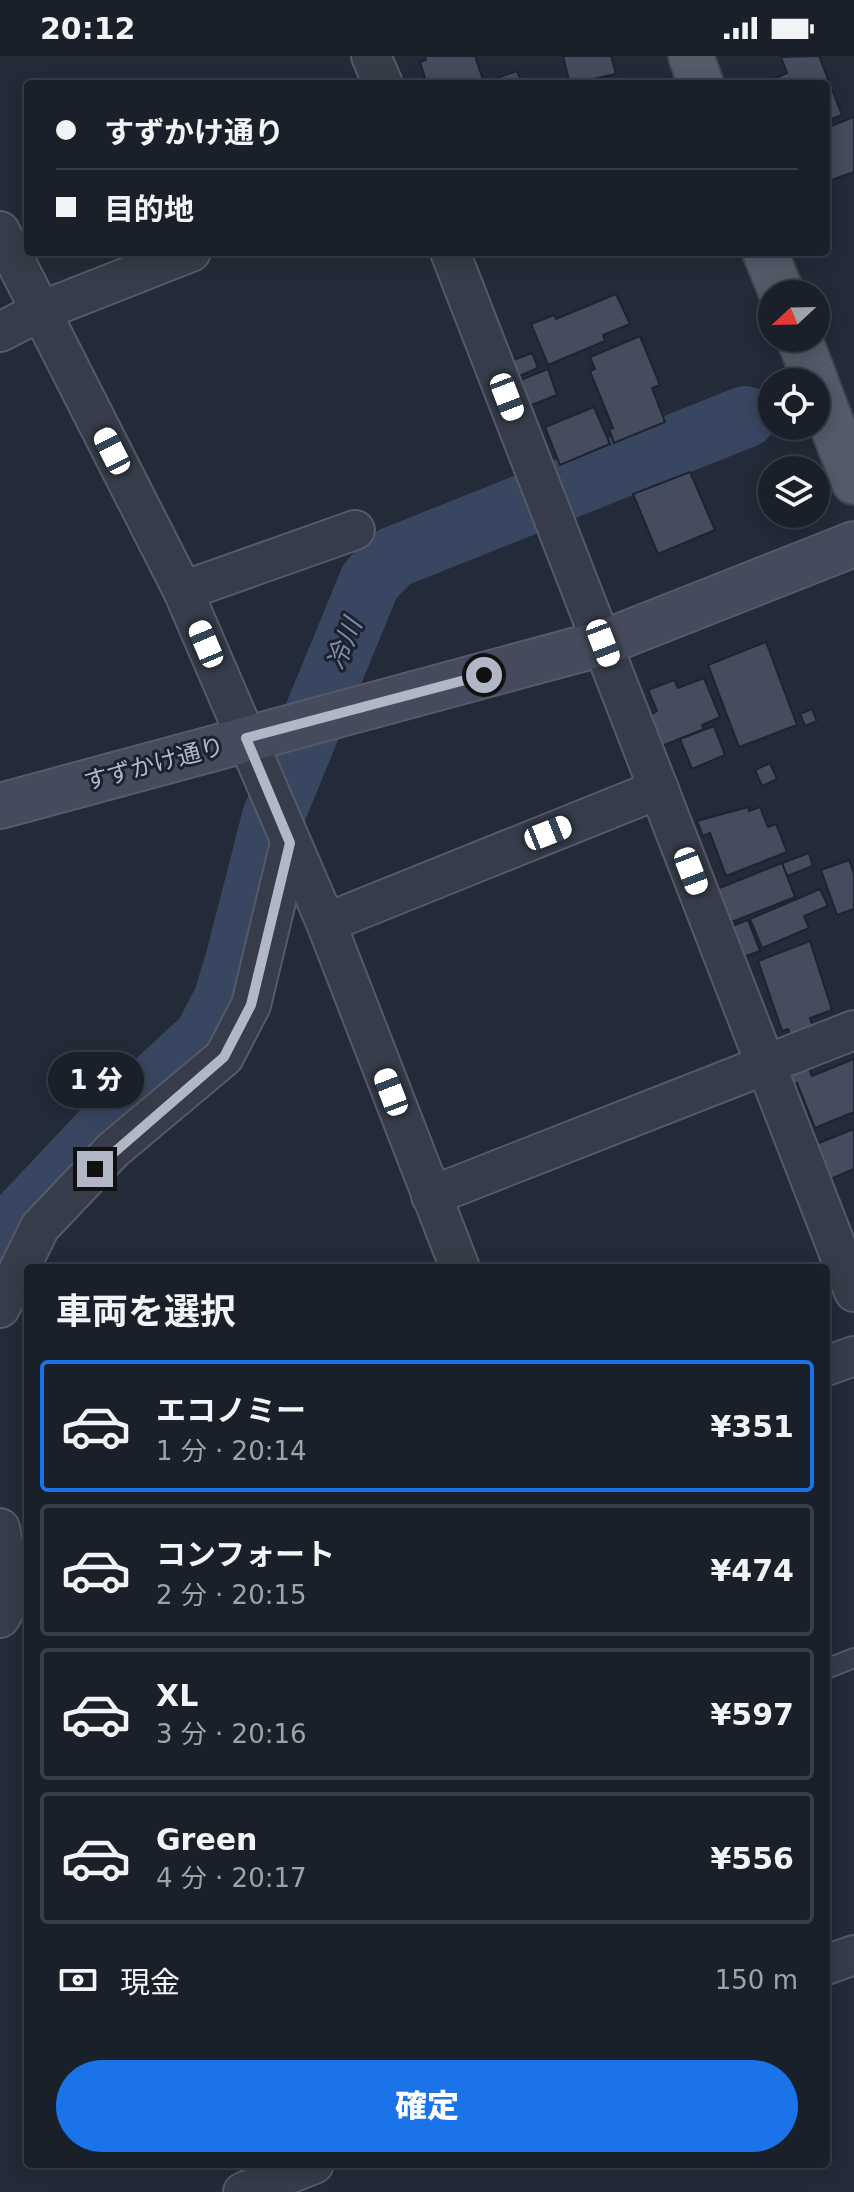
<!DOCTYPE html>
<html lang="ja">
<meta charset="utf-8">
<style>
:root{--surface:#1a202a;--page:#232832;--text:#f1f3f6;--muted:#9fa3a8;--line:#383e47;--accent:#1a73e8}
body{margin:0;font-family:"DejaVu Sans","Noto Sans JP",sans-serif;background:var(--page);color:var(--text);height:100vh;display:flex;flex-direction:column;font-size:30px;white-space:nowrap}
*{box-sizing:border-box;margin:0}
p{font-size:26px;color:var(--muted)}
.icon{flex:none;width:44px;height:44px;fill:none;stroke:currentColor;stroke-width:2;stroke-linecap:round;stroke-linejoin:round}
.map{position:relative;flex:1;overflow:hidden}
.drawer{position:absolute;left:24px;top:1208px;width:806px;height:904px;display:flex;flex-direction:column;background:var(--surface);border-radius:8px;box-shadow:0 4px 20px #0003,0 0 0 2px var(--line)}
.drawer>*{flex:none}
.top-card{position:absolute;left:24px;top:24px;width:806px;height:176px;border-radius:8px;box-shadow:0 4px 20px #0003,0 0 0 2px var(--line);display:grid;align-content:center;height:176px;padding:0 32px;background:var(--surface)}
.needle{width:52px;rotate:248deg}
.controls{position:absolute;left:758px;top:224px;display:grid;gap:16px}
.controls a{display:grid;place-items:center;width:72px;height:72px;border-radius:50%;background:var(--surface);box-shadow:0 4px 20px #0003,0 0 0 2px var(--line);font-size:40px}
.end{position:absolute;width:36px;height:36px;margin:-18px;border:10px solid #b1b7c5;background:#111;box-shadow:0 0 0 4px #111}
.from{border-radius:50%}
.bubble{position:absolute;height:56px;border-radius:28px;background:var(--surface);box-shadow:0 4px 20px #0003,0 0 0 2px var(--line);font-size:26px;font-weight:800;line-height:56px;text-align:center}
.car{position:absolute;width:24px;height:48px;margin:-24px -12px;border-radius:10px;box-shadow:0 0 6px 2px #0007;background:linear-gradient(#fff 24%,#345 0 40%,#fff 0 76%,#345 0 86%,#fff 0)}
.top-card b{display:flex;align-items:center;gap:28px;height:76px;font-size:30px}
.top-card b+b{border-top:2px solid var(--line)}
.top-card i{width:20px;height:20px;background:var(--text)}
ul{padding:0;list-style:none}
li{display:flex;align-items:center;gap:24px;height:132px;margin:0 16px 12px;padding:0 16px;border:4px solid var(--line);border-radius:8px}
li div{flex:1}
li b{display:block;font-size:30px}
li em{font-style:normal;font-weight:800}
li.selected{border-color:var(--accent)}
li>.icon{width:72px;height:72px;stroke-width:1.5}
h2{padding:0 32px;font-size:36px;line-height:96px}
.pay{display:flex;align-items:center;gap:20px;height:88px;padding:0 32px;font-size:30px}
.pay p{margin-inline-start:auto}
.button{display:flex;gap:16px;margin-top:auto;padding:16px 32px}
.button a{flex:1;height:92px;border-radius:48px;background:var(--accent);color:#fff;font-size:32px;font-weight:800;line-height:92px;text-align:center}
.status{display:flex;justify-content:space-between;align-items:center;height:56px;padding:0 40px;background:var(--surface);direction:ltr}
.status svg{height:22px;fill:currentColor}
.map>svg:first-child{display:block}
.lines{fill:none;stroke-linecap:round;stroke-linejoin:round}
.river{stroke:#394661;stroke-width:62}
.building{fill:#444c5d;stroke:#1e2330;stroke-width:2}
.lane-casing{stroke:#545a67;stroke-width:22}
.street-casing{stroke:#545a67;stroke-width:42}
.secondary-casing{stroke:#545a67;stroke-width:48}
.primary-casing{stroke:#404552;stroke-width:48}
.lane{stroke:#363c49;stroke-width:18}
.street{stroke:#363c49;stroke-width:38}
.secondary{stroke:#454b5c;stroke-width:44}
.primary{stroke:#545b69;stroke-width:44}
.route{stroke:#b1b7c5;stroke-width:10}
.labels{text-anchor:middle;stroke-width:6;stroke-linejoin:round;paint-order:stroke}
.street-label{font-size:24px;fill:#b1b7c5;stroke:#1c212e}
.water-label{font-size:26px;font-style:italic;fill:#7b8bab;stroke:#1c212e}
</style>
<div class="status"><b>20:12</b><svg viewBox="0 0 49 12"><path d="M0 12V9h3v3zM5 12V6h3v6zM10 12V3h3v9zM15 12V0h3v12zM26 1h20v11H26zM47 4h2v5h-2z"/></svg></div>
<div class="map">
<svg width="854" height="2136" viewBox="0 0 854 2136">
<rect width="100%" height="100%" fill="#232a38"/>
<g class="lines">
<path class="river" d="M 0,1200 L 23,1160 L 103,1075 L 205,981 L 224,944 L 236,905 L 273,761 L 370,525 L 392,502 L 745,361"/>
</g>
<g class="building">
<path d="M 425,0 L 475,0 L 484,27 L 517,15 L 522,28 L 439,28 L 438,25 L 427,28 L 420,6 L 426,4 Z"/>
<path d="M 563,0 L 611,0 L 616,18 L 570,28 Z"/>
<path d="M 819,0 L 842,59 L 826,65 L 826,28 L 776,28 L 774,23 L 787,17 L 781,1 Z"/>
<path d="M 854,61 L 854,116 L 826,126 L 826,72 Z"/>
<path d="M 616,238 L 630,268 L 603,279 L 605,285 L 548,309 L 531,268 L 554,259 L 556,263 Z"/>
<path d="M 640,280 L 660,329 L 652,332 L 665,366 L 614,387 L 609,373 L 613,372 L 590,315 L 595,313 L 590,301 Z"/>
<path d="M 532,297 L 538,312 L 517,321 L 511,305 Z"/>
<path d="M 548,313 L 557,339 L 529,350 L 518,325 Z"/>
<path d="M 594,351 L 610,388 L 560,409 L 545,371 Z"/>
<path d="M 690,416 L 715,474 L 658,498 L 633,438 Z"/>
<path d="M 766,586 L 797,669 L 739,691 L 708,609 Z"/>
<path d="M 704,622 L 720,661 L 702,669 L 704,673 L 662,690 L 650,659 L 657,655 L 648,634 L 674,624 L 678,632 Z"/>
<path d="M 812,653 L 817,665 L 805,670 L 800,658 Z"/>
<path d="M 714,670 L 725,699 L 692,713 L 680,683 Z"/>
<path d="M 770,707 L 777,723 L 762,730 L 755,714 Z"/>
<path d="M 748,751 L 749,755 L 760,751 L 768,771 L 776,768 L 787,796 L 726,820 L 710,777 L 703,780 L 697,765 Z"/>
<path d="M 809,797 L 813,810 L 787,820 L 782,807 Z"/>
<path d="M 849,804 L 854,818 L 854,853 L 837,859 L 821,814 Z"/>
<path d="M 782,807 L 795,841 L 729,867 L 717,833 Z"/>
<path d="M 820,833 L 828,850 L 804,860 L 809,872 L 762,892 L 750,863 Z"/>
<path d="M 748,864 L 760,895 L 741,902 L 729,871 Z"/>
<path d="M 810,885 L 832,954 L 810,962 L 815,976 L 793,985 L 788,973 L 782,975 L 758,905 Z"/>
<path d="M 854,1003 L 854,1056 L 815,1072 L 797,1027 L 791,1029 L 785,1014 L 806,1006 L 812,1020 Z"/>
<path d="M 854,1073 L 854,1113 L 828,1124 L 814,1089 Z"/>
</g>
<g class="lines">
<g class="lane-casing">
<path id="lane" d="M 826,1613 L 854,1602"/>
</g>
<g class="street-casing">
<g id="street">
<path d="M 371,0 L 383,28"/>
<path d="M 0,175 L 183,535 L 326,867 L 460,1212"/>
<path d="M 450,196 L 854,1236"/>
<path d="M 0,276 L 41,255 L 191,196"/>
<path d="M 183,535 L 355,474"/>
<path d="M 326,867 L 659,733"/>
<path d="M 431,1140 L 854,974"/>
<path d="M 0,1252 L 40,1171 L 113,1094 L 224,1001 L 251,949 L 290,787"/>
<path d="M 826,1310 L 854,1300"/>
<path d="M 0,1472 L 6,1505 L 4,1555 L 0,1562"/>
<path d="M 826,1909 L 854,1899"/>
<path d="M 243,2136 L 314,2108"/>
</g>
</g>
<g class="secondary-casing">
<path id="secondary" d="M 0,750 L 603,587 L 854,488"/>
</g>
<g class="primary-casing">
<g id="primary">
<path d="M 691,0 L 701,28"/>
<path d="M 765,196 L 782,238"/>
<path d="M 799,282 L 816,326"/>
<path d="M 816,327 L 854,426"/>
</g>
</g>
<use href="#lane" class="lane"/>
<use href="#street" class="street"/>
<use href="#secondary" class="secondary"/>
<use href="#primary" class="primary"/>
</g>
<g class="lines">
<path class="route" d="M 95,1113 L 224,1001 L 251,949 L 290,787 L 246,682 L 484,619"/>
</g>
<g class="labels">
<g class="street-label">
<text transform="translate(154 708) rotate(-15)" y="8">すずかけ通り</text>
</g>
<g class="water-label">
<text transform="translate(344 588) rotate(-68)" y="9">冷川</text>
</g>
</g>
</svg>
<div class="controls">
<a><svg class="needle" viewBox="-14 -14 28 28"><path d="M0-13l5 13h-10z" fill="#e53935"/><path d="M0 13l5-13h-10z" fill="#9fa3a8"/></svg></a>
<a><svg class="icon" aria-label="locate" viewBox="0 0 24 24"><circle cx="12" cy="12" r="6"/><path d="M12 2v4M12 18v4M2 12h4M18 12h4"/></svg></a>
<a><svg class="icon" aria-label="layers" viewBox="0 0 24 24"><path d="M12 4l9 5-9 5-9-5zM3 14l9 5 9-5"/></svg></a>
</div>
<i class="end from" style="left:484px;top:619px"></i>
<i class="end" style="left:95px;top:1113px"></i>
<div class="bubble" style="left:48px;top:996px;width:96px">1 分</div>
<i class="car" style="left:507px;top:341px;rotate:159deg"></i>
<i class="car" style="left:112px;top:395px;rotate:333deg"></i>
<i class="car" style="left:603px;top:587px;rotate:159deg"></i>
<i class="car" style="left:206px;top:588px;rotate:337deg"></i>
<i class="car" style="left:548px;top:777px;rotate:68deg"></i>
<i class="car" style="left:691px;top:815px;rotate:159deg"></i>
<i class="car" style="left:391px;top:1036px;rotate:339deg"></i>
<div class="top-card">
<b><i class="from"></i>すずかけ通り</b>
<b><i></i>目的地</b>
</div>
<section class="drawer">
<h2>車両を選択</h2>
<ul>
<li class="selected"><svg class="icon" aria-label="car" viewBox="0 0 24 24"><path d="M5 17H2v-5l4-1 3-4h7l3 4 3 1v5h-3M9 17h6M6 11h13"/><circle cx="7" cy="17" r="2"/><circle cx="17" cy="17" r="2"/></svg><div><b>エコノミー</b><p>1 分 · 20:14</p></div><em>¥351</em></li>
<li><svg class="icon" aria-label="car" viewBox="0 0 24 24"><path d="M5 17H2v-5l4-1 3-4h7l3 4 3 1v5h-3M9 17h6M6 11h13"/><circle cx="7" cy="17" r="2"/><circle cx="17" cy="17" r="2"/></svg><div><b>コンフォート</b><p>2 分 · 20:15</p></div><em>¥474</em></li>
<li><svg class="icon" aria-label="car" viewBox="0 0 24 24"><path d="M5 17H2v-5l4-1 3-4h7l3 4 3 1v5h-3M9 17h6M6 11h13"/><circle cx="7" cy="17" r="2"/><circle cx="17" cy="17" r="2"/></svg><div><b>XL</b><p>3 分 · 20:16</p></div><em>¥597</em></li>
<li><svg class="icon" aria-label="car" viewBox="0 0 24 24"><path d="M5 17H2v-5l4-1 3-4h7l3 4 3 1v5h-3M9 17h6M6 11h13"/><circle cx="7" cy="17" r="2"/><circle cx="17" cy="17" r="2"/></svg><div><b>Green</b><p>4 分 · 20:17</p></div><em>¥556</em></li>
</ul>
<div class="pay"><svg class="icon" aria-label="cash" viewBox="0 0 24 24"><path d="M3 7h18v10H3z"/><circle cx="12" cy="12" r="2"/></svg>現金<p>150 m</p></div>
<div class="button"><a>確定</a></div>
</section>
</div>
